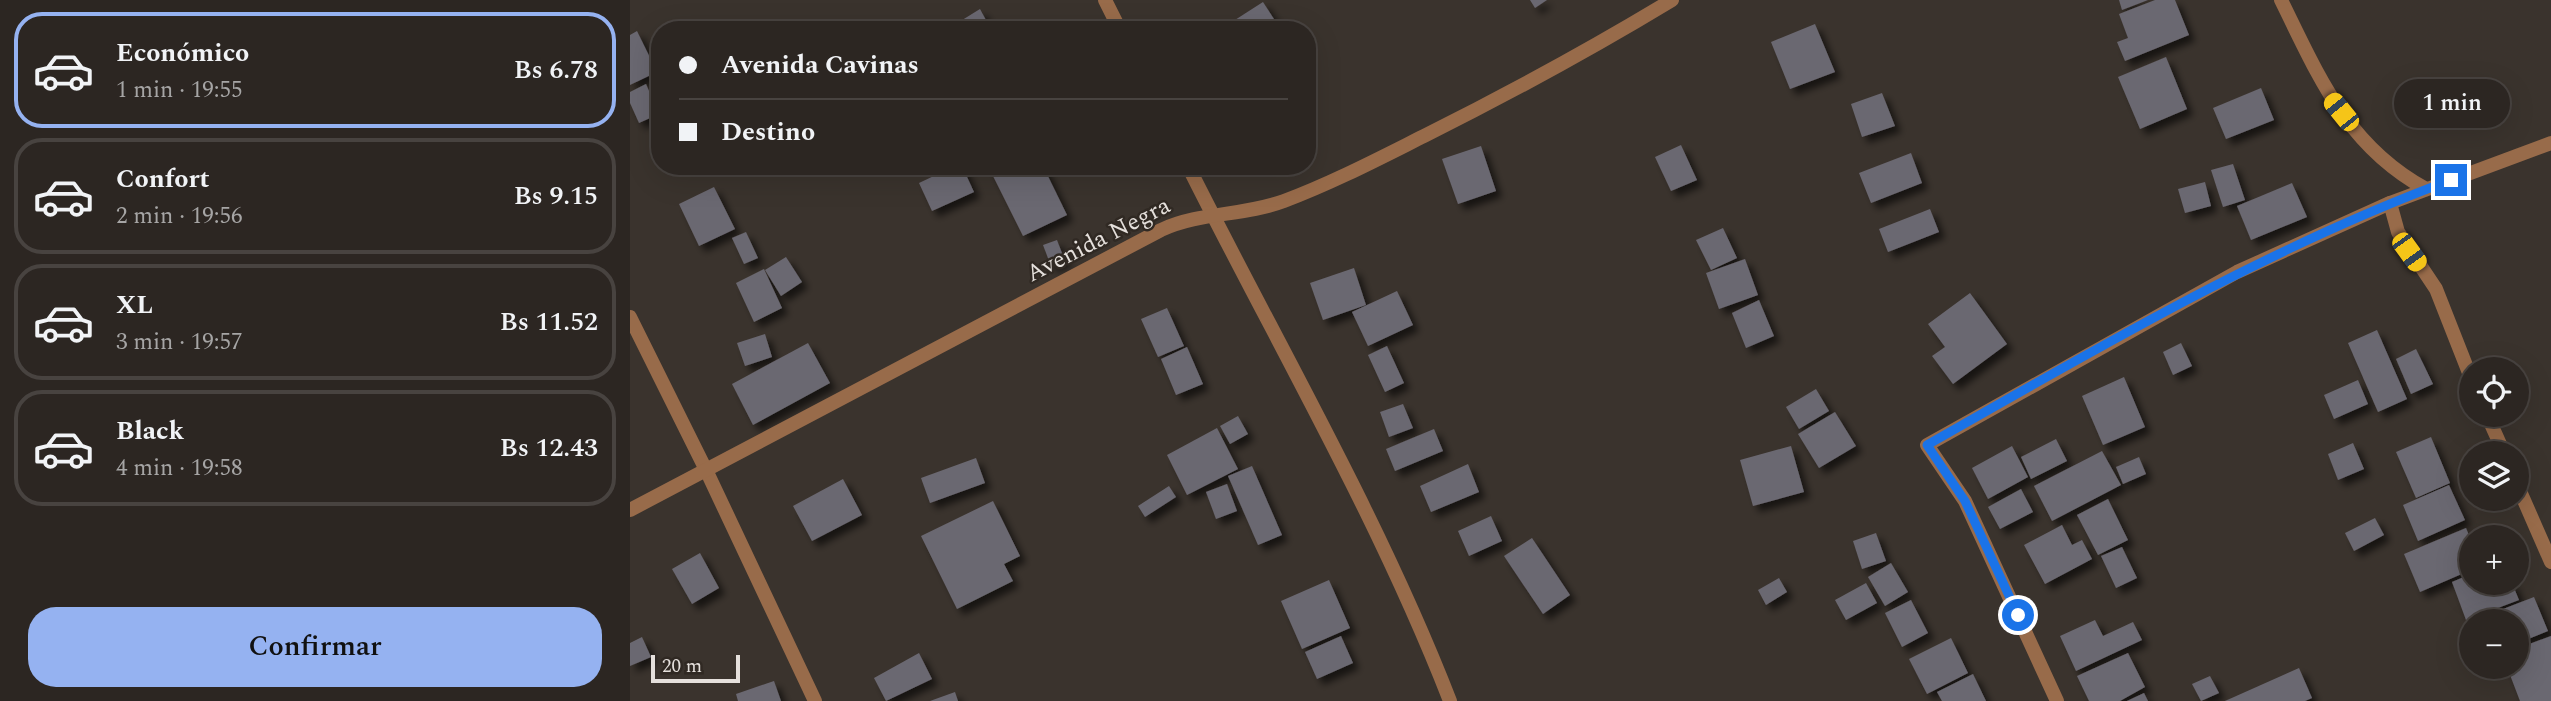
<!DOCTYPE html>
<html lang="es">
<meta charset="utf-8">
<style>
:root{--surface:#2c2622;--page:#342e2a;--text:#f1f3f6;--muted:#a6a5a5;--line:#484340;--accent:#95b2f1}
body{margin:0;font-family:Spectral,serif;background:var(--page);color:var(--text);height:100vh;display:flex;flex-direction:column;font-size:26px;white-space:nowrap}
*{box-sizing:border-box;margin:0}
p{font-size:23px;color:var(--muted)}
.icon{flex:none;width:38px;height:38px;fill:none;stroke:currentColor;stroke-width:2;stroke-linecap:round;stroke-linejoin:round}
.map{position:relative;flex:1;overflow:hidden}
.sheet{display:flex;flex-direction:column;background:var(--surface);width:630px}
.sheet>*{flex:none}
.hud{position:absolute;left:21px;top:21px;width:665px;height:154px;border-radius:28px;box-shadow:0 7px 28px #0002,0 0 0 2px var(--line);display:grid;align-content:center;height:154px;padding:0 28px;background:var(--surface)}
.controls{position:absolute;left:1829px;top:357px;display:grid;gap:14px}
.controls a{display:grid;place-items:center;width:70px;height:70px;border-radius:50%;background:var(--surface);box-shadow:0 7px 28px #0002,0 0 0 2px var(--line);font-size:35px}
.scale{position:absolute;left:21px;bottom:18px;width:89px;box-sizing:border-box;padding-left:7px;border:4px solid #e5e0dc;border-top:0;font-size:19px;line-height:24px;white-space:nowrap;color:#e5e0dc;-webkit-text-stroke:5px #302923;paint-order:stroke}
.end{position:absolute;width:32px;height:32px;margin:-16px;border:9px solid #1a73e8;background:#fff;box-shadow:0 0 0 4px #fff}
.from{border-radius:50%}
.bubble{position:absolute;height:49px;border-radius:24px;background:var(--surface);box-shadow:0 7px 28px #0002,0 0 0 2px var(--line);font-size:23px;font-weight:600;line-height:49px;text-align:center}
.car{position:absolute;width:21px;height:42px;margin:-21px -10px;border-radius:9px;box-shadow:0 0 5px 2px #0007;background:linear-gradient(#f5c518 24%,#345 0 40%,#f5c518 0 76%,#345 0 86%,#f5c518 0)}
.hud b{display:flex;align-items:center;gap:24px;height:66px;font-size:26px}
.hud b+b{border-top:2px solid var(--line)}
.hud i{width:18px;height:18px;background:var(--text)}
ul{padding:12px 0 0;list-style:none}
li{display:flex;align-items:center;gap:21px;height:116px;margin:0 14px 10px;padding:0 14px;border:4px solid var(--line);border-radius:28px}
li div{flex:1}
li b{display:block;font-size:26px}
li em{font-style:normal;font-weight:600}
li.selected{border-color:var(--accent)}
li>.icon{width:63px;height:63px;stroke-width:1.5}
.cta{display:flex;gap:14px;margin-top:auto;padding:14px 28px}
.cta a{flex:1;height:80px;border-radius:28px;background:var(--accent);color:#111;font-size:28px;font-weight:600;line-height:80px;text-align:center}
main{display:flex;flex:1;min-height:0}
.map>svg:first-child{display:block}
.building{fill:#6b6871;filter:url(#shadow)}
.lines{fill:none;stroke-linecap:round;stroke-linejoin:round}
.street{stroke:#986b4a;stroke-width:14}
.route{stroke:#1a73e8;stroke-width:9}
.labels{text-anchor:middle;stroke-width:5;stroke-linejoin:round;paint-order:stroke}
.street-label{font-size:24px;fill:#e5e0dc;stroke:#302923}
</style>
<main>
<section class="sheet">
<ul>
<li class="selected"><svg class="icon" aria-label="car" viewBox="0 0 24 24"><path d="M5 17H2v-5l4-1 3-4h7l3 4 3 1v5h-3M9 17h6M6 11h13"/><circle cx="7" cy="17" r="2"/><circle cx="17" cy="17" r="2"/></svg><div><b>Económico</b><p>1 min · 19:55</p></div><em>Bs 6.78</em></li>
<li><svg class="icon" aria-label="car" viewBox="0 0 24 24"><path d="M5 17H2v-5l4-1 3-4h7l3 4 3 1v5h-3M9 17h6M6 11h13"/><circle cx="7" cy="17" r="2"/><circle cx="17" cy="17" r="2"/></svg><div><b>Confort</b><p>2 min · 19:56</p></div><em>Bs 9.15</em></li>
<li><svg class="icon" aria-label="car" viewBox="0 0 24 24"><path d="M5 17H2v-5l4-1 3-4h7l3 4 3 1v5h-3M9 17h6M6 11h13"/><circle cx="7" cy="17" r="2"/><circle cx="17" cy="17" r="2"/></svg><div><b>XL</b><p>3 min · 19:57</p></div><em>Bs 11.52</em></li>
<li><svg class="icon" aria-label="car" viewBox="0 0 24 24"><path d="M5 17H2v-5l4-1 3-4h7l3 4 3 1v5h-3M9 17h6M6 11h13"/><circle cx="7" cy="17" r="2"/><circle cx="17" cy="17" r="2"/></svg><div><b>Black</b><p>4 min · 19:58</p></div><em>Bs 12.43</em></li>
</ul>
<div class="cta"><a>Confirmar</a></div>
</section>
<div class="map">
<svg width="1921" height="701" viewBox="0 0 1921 701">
<defs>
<filter id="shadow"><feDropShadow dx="6" dy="6" stdDeviation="3.5" flood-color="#0009"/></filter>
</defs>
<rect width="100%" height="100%" fill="#3a332d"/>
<g class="building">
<path d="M 900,0 L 917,0 L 905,8 Z"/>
<path d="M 1489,0 L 1518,0 L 1492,10 Z"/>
<path d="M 1525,0 L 1545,0 L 1559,35 L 1495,61 L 1487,42 L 1498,38 L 1489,14 Z"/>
<path d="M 633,2 L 651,30 L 596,30 L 594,27 Z"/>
<path d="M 350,9 L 357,22 L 344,30 L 316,30 Z"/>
<path d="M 1185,24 L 1205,72 L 1160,89 L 1141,42 Z"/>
<path d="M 7,31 L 27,72 L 0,85 L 0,35 Z"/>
<path d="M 1536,57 L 1557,109 L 1510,129 L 1488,77 Z"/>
<path d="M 16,84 L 29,114 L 9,123 L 0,103 L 0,92 Z"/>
<path d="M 1631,88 L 1644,120 L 1596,139 L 1583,108 Z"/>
<path d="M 1252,93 L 1265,126 L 1232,137 L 1221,104 Z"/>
<path d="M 1051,145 L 1067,180 L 1041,191 L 1025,157 Z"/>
<path d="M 851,146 L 866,191 L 828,204 L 812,159 Z"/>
<path d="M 1281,153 L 1292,183 L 1241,203 L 1229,173 Z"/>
<path d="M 1603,164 L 1615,200 L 1593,207 L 1581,170 Z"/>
<path d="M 325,166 L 332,166 L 344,192 L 302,211 L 289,183 Z"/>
<path d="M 358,166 L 413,166 L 437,215 L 393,236 Z"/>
<path d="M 1575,182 L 1581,206 L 1555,213 L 1548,189 Z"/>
<path d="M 1662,183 L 1677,217 L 1621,240 L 1607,206 Z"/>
<path d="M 84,187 L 105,229 L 69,246 L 49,204 Z"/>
<path d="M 1300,209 L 1309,232 L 1258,252 L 1249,229 Z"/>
<path d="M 1093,228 L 1107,258 L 1081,270 L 1066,240 Z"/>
<path d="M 116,232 L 128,258 L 114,264 L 102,238 Z"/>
<path d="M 427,240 L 435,261 L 421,266 L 413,245 Z"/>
<path d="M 156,257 L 172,282 L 151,296 L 135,270 Z"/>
<path d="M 1115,259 L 1128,295 L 1089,309 L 1076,273 Z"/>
<path d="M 724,268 L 736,305 L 693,320 L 680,283 Z"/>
<path d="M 134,269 L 152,308 L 124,322 L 106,283 Z"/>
<path d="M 767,291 L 783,325 L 738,346 L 722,312 Z"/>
<path d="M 1340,293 L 1377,344 L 1323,384 L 1302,356 L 1315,347 L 1298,324 Z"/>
<path d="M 1129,300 L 1144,336 L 1116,348 L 1102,313 Z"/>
<path d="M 537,308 L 554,346 L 528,357 L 511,319 Z"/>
<path d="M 1747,330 L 1777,399 L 1748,412 L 1718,343 Z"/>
<path d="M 135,334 L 142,357 L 115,366 L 107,343 Z"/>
<path d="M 178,343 L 200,383 L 123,425 L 102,384 Z"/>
<path d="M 1551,343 L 1562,366 L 1543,375 L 1533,352 Z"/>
<path d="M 757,346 L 774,383 L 755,392 L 738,355 Z"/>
<path d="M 557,347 L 573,384 L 546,395 L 531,359 Z"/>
<path d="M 1786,349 L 1803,384 L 1781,394 L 1766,359 Z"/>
<path d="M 1494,377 L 1515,427 L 1473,445 L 1452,396 Z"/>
<path d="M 1728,380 L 1738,404 L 1704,419 L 1694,395 Z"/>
<path d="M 1186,389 L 1199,411 L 1169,429 L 1156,407 Z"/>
<path d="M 773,404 L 783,428 L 759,437 L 750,412 Z"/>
<path d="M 1205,412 L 1226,446 L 1189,468 L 1168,434 Z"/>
<path d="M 608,416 L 618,434 L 600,444 L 590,426 Z"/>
<path d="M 587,428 L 608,469 L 557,495 L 537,455 Z"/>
<path d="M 804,429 L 813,451 L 765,471 L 756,449 Z"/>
<path d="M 1801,437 L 1820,483 L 1786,498 L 1766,452 Z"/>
<path d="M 1426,439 L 1437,461 L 1401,479 L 1391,457 Z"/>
<path d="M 1723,443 L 1734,469 L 1708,480 L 1698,454 Z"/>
<path d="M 1161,446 L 1174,492 L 1123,506 L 1110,460 Z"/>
<path d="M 1382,446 L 1398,477 L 1358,499 L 1342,468 Z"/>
<path d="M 1472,451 L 1491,485 L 1422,521 L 1404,486 Z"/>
<path d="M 1509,457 L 1516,474 L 1493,484 L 1486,467 Z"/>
<path d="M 346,458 L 355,483 L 300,503 L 291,478 Z"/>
<path d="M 838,464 L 849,492 L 801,512 L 790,486 Z"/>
<path d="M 622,466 L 652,535 L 628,545 L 598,476 Z"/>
<path d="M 213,479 L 232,515 L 182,541 L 163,506 Z"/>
<path d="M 597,484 L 607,511 L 586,519 L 576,492 Z"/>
<path d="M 1819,485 L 1835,520 L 1788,541 L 1773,505 Z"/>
<path d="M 539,486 L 546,497 L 515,517 L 508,506 Z"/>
<path d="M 1391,489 L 1403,512 L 1370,529 L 1358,507 Z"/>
<path d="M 1478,499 L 1498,540 L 1468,555 L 1447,515 Z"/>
<path d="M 363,501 L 390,556 L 374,564 L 383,581 L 327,609 L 291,536 Z"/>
<path d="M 861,516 L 872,541 L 839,556 L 828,531 Z"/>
<path d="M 1745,518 L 1754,535 L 1724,551 L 1715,533 Z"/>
<path d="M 1432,525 L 1442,545 L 1452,540 L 1462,559 L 1415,584 L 1394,545 Z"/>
<path d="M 1836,528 L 1841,540 L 1841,570 L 1790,592 L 1774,554 Z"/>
<path d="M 1246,533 L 1256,561 L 1232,569 L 1223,541 Z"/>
<path d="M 902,538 L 940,595 L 913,614 L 874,556 Z"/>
<path d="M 1492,547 L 1507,578 L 1486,588 L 1471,556 Z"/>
<path d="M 70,553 L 89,588 L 62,604 L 42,569 Z"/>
<path d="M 1261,563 L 1278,592 L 1255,606 L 1238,577 Z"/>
<path d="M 1841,574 L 1841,583 L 1882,583 L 1889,600 L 1836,620 L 1822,582 Z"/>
<path d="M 1149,578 L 1157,592 L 1136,605 L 1128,590 Z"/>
<path d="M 699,580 L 720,628 L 672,649 L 651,601 Z"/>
<path d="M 1236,583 L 1247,603 L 1216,620 L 1205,600 Z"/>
<path d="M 1904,597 L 1918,631 L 1886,644 L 1886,621 L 1852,621 L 1850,618 Z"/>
<path d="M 1281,600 L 1298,633 L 1272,647 L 1255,613 Z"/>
<path d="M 1465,620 L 1473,636 L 1503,622 L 1512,640 L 1446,671 L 1430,636 Z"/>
<path d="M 711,636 L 723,663 L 687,679 L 675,652 Z"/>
<path d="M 1921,636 L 1921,701 L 1890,701 L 1877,667 L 1886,667 L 1886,649 Z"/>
<path d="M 12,637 L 21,657 L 0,666 L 0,643 Z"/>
<path d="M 1321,638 L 1338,673 L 1297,694 L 1279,659 Z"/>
<path d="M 289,653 L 302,679 L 256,701 L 244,678 Z"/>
<path d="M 1498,653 L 1515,687 L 1490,701 L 1459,701 L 1447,676 Z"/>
<path d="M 1669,668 L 1682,698 L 1675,701 L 1595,701 Z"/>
<path d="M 1343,674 L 1356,701 L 1312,701 L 1307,692 Z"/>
<path d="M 1580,676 L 1589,693 L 1571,701 L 1562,684 Z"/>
<path d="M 144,681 L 151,701 L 108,701 L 106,694 Z"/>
<path d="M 325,692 L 328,701 L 300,701 Z"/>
<path d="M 1514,693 L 1518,701 L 1497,701 Z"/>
</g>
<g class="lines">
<g class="street">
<path d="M 475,0 L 490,30"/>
<path d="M 1651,0 C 1689,77 1717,146 1796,189"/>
<path d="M 558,166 C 647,344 748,516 820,701"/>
<path d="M 1760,203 L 1768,232 L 1806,289 L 1841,378"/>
<path d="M 0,317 L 77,472 L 185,701"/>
<path d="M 1857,415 L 1874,453"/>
<path d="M 1886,482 L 1921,562"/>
<path d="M 0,510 L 531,230 C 569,212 614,216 654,201 C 702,183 748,159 794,136 C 878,94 961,49 1042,0"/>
<path d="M 1427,701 L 1335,501 L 1297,445 L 1607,272 L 1760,203 L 1921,143"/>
</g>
</g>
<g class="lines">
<path class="route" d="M 1388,615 L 1335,501 L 1297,445 C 1468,348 1637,248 1821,180"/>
</g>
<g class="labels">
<g class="street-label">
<text transform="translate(468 239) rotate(-27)" y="8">Avenida Negra</text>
</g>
</g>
</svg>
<div class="controls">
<a><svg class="icon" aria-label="locate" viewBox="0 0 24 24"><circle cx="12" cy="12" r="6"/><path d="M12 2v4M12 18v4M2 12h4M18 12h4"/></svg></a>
<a><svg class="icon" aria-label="layers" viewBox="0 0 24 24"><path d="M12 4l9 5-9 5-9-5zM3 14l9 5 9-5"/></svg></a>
<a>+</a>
<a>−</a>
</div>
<div class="scale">20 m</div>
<i class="end from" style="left:1388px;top:615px"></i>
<i class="end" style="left:1821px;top:180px"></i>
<div class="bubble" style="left:1764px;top:79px;width:116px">1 min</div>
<i class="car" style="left:1711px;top:112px;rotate:321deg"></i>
<i class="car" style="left:1779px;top:252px;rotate:144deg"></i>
<div class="hud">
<b><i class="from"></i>Avenida Cavinas</b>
<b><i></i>Destino</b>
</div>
</div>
</main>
